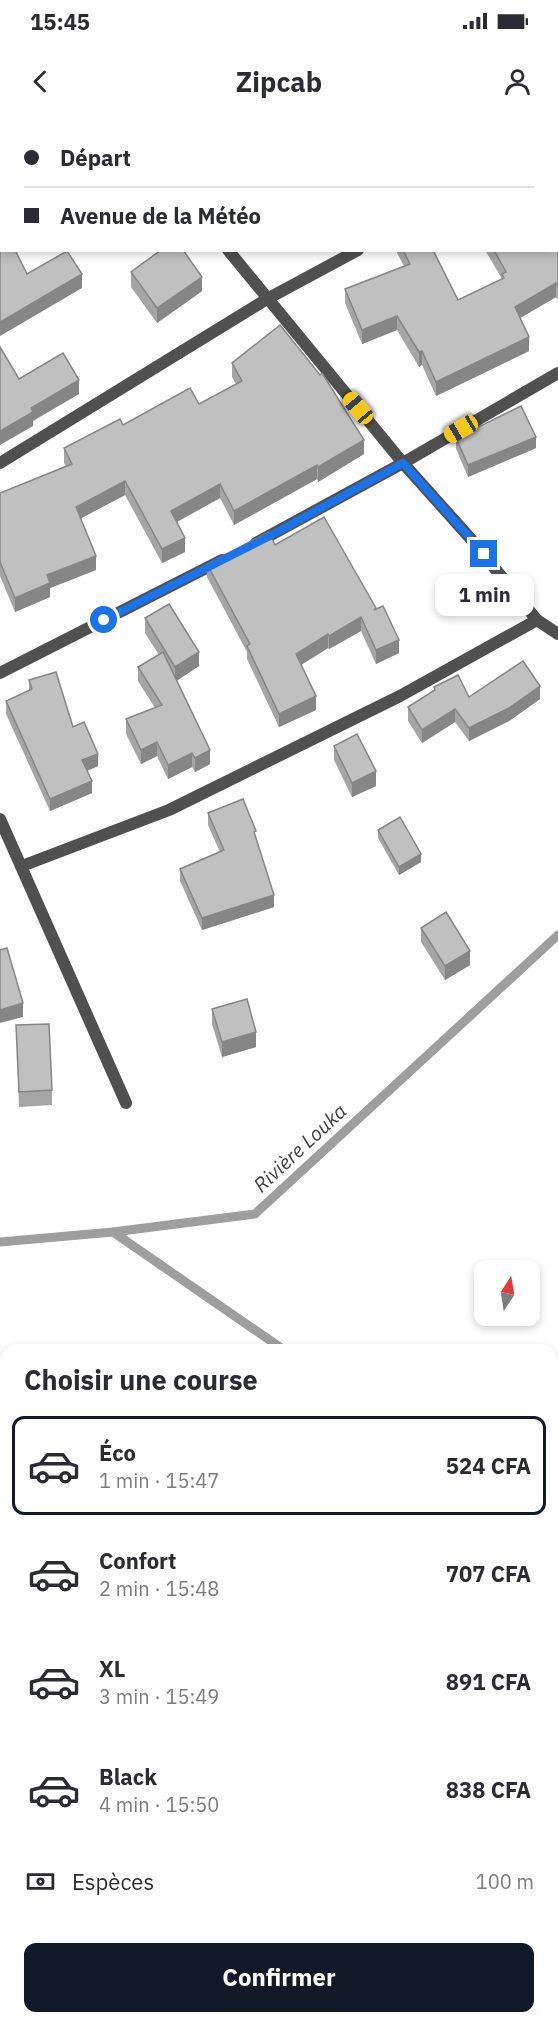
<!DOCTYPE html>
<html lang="fr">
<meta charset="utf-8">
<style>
:root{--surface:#fff;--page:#f2f2f3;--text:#2b2b33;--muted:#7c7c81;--line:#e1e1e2;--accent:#111827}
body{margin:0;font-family:"IBM Plex Sans",sans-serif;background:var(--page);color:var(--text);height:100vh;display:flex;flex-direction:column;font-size:22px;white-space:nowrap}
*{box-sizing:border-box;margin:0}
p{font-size:20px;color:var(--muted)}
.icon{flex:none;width:33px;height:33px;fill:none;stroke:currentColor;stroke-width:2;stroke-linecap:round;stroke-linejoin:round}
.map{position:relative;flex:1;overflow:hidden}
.details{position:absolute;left:0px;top:1224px;width:558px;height:680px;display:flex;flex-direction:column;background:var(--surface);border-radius:18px 18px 0 0;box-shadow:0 3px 9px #0003}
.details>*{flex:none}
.guide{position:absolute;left:0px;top:0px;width:558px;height:132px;box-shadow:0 3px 9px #0003;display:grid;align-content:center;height:132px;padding:0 24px;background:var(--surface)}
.needle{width:39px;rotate:12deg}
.tools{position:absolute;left:474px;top:1140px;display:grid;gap:12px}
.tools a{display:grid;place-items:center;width:66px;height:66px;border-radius:12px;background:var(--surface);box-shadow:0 3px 9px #0003;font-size:30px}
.end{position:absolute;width:27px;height:27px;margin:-14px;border:8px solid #1a73e8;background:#fff;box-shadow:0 0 0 3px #fff}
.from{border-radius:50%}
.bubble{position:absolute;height:42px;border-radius:12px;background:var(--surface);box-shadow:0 3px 9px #0003;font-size:20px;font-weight:700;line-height:42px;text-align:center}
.car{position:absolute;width:18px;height:36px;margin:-18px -9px;border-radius:8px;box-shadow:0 0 4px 2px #0007;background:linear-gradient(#f5c518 24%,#345 0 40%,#f5c518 0 76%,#345 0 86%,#f5c518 0)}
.guide b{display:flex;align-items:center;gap:21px;height:57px;font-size:22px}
.guide b+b{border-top:2px solid var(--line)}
.guide i{width:15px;height:15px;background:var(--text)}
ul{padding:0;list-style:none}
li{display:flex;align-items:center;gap:18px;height:99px;margin:0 12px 9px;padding:0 12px;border:3px solid transparent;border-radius:12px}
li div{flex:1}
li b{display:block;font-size:22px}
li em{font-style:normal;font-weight:700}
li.selected{border-color:var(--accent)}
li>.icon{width:54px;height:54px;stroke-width:1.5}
h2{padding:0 24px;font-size:27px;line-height:72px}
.pay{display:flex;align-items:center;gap:15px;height:66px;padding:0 24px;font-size:22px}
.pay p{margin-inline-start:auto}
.primary-button{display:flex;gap:12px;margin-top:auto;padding:12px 24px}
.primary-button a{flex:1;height:69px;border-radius:12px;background:var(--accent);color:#fff;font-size:24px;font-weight:700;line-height:69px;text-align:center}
.status{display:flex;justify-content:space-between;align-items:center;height:42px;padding:0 30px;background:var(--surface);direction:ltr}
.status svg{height:16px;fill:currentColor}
header{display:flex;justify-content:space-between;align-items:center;height:78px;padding:0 24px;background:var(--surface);font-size:27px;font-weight:700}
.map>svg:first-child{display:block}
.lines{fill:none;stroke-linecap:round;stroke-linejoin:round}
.stream{stroke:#9e9e9e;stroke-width:9}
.street{stroke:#505050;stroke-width:12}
.wall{fill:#a5a5a5}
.shaded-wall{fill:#868686}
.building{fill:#c0c0c0;stroke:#868686;stroke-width:1.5}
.route{stroke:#1a73e8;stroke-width:8}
.labels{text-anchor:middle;stroke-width:5;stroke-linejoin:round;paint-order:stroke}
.water-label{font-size:20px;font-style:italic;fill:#3f3f3f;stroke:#fff}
</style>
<div class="status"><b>15:45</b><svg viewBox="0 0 49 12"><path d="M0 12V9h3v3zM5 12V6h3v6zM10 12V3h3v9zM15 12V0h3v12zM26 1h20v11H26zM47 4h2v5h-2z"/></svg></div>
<header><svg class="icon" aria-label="back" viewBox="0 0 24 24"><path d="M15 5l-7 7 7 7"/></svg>Zipcab<svg class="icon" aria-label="person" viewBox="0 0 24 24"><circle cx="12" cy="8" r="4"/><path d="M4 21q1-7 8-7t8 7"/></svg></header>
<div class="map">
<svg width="558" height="1903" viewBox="0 0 558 1903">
<rect width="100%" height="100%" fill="#fff"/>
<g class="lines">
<g class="stream">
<path d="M 113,1112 L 284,1230"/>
<path d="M 0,1122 L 113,1112 L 255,1094 L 558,815"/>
<path d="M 552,1664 L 558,1665"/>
</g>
<g class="street">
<path d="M 129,0 L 130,2"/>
<path d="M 218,2 L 221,0"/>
<path d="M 556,24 L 558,23"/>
<path d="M 228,130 L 403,343 L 470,418 L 537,500 L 558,514"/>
<path d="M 0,343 L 267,179 L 358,130"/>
<path d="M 256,423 L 403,343 L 558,253"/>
<path d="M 0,553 L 222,440"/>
<path d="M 0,699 L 126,983"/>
<path d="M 22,746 L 169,690 L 400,576 L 537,500"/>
<path d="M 552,1287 L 558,1285"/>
<path d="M 0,1505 L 5,1503"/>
<path d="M 0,1707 L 6,1705"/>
<path d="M 0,1898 L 6,1896"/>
</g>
</g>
<g class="wall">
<path d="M 558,52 L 558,180 L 556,177 L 520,198 L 529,231 L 436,276 L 422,245 L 419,247 L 397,210 L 362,224 L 345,183 L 345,169 L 404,146 L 397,133 L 397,130 L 433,130 L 458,180 L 502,159 L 485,130 L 556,130 Z"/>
<path d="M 131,152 L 202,171 L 157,203 L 131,167 Z"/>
<path d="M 232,243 L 364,334 L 318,362 L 317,359 L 234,405 L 220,378 L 177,402 L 185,432 L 162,443 L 125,375 L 81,398 L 96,450 L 50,468 L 50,477 L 15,492 L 0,456 L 0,373 L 66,346 L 64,343 L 64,328 L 123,305 L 199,284 L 236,264 L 232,257 Z"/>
<path d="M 456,318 L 536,328 L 468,357 L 456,329 Z"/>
<path d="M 324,397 L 399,533 L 376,544 L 361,511 L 329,529 L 328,528 L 301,545 L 316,590 L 279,607 L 247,539 L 247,532 L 207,457 L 207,444 L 275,425 Z"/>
<path d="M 145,498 L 199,546 L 177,560 L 210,644 L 195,652 L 192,647 L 168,659 L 157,636 L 141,644 L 126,614 L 126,599 L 155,588 L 138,561 L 138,547 L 159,535 L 145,513 Z"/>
<path d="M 29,560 L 98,646 L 87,651 L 92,673 L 50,691 L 6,594 L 6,581 L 29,571 Z"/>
<path d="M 434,567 L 469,577 L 540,579 L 509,601 L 469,621 L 455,602 L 422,623 L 408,601 L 408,587 L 434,571 Z"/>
<path d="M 334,626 L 376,666 L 352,677 L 334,640 Z"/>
<path d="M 208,693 L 256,716 L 274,787 L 202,810 L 180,761 L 180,749 L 220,732 L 208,705 Z"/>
<path d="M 378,710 L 421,742 L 399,755 L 378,718 Z"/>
<path d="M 421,808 L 470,845 L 445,860 L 421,822 Z"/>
<path d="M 212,889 L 256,927 L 222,937 L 212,904 Z"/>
<path d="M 16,905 L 52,970 L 52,985 L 19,987 Z"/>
</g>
<g class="shaded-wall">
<path d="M 376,0 L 401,0 L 398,2 L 373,2 Z"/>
<path d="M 471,0 L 498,0 L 495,2 L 469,1 Z"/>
<path d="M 521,0 L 540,0 L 537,2 L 521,2 Z"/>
<path d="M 0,75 L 2,75 L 1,98 L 0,98 Z"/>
<path d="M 82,154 L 82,168 L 0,216 L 0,202 Z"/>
<path d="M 202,157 L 202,171 L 157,203 L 157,188 Z"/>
<path d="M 556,163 L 556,177 L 515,201 L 515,187 Z"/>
<path d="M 397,196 L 397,210 L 362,224 L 362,210 Z"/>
<path d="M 529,217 L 529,231 L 436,276 L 436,262 Z"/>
<path d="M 422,231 L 422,245 L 419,247 L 419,232 Z"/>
<path d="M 79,260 L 79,274 L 33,301 L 33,306 L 0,325 L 0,311 L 31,288 Z"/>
<path d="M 536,317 L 536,328 L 468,357 L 468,345 Z"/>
<path d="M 364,320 L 364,334 L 318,362 L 318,347 Z"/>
<path d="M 317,345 L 317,359 L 234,405 L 234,391 Z"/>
<path d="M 125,361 L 125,375 L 76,401 L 76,387 Z"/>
<path d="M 220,364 L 220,378 L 171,405 L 171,391 Z"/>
<path d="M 185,418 L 185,432 L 162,443 L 162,429 Z"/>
<path d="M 96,436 L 96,450 L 50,468 L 50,477 L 15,492 L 15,478 L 47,455 Z"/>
<path d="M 361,497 L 361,511 L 329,529 L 329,516 Z"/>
<path d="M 328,514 L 328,528 L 296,548 L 296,534 Z"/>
<path d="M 399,520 L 399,533 L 376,544 L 376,530 Z"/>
<path d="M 199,532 L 199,546 L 175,562 L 175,547 Z"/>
<path d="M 540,566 L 540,579 L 509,601 L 469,621 L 469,608 Z"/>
<path d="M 316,576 L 316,590 L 279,607 L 279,594 Z"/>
<path d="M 455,589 L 455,602 L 422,623 L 422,610 Z"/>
<path d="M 157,622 L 157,636 L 141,644 L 141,630 Z"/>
<path d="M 210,630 L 210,644 L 195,652 L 195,638 Z"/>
<path d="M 192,633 L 192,647 L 168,659 L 168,645 Z"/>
<path d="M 98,634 L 98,646 L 82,653 L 82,640 Z"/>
<path d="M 376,651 L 376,666 L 352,677 L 352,663 Z"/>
<path d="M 92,661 L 92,673 L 50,691 L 50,679 Z"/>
<path d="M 421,734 L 421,742 L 399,755 L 399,747 Z"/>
<path d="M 274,775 L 274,787 L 202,810 L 202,798 Z"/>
<path d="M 470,831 L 470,845 L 445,860 L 445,846 Z"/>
<path d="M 23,883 L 23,897 L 0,903 L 0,890 Z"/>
<path d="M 256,912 L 256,927 L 222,937 L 222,922 Z"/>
</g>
<g class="building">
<path d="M 0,0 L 22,0 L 23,2 L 2,2 L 2,75 L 0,75 Z"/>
<path d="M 232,0 L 273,0 L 274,2 L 229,2 Z"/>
<path d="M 308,0 L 376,0 L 373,2 L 306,2 Z"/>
<path d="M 415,0 L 471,0 L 469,2 L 416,2 Z"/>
<path d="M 556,52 L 558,52 L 558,166 L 556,163 L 515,187 L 529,217 L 436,262 L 422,231 L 419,232 L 397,196 L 362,210 L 345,169 L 410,144 L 403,130 L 433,130 L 458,180 L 504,158 L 502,154 L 506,152 L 494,130 L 556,130 Z"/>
<path d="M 0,108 L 2,108 L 2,130 L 15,130 L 27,154 L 67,131 L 82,154 L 0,202 Z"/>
<path d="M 161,130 L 183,130 L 202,157 L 157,188 L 131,152 Z"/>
<path d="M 280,205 L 320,255 L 322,253 L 364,320 L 318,347 L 317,345 L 234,391 L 220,364 L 171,391 L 185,418 L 162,429 L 125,361 L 76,387 L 96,436 L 47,455 L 50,463 L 15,478 L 0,442 L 0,373 L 72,344 L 64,328 L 120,299 L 123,305 L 190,268 L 199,284 L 242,261 L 232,243 Z"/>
<path d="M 0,227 L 19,259 L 63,233 L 79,260 L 31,288 L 33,292 L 0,311 Z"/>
<path d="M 521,286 L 536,317 L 468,345 L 456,318 Z"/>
<path d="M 324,397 L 376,488 L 374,490 L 383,486 L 399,520 L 376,530 L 361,497 L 329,516 L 328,514 L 296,534 L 316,576 L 279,594 L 247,526 L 250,524 L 207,444 L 269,412 L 275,425 Z"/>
<path d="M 169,484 L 199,532 L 175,547 L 145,498 Z"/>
<path d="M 163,532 L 210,630 L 195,638 L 192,633 L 168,645 L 157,622 L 141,630 L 126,599 L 162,585 L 138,547 Z"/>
<path d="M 523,541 L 540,566 L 509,588 L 469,608 L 455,589 L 422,610 L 408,587 L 435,570 L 434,567 L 458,555 L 469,577 Z"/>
<path d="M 56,552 L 73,607 L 84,602 L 98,634 L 82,640 L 92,661 L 50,679 L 6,581 L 32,569 L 29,560 Z"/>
<path d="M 357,614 L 376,651 L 352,663 L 334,626 Z"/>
<path d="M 243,679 L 256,711 L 254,712 L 274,775 L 202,798 L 180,749 L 224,730 L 208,693 Z"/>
<path d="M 400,697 L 421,734 L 399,747 L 378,710 Z"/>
<path d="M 446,792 L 470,831 L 445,846 L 421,808 Z"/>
<path d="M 7,828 L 23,883 L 0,890 L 0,830 Z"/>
<path d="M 247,879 L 256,912 L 222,922 L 212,889 Z"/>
<path d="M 49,904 L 52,970 L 19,972 L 16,905 Z"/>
</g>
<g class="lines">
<path class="route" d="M 104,500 L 270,416 L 403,343 L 484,434"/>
</g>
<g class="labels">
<g class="water-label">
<text transform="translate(300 1028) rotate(-43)" y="7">Rivière Louka</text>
</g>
</g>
</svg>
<div class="tools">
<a><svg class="needle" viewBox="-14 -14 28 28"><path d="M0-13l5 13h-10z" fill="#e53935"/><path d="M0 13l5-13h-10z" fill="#7c7c81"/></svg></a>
</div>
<i class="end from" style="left:104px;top:500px"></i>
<i class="end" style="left:484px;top:434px"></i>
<div class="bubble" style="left:435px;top:454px;width:99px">1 min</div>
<i class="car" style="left:358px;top:288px;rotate:320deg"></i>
<i class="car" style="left:461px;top:309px;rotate:240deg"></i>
<div class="guide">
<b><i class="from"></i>Départ</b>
<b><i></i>Avenue de la Météo</b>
</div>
<section class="details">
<h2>Choisir une course</h2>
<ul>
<li class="selected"><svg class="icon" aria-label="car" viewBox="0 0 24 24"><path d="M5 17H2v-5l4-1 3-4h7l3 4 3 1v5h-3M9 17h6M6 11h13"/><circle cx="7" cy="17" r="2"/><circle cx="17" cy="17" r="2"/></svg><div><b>Éco</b><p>1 min · 15:47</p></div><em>524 CFA</em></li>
<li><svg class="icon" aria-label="car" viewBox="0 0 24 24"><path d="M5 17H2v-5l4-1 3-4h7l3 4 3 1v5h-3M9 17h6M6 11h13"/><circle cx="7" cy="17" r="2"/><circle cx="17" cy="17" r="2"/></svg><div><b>Confort</b><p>2 min · 15:48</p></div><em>707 CFA</em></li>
<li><svg class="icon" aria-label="car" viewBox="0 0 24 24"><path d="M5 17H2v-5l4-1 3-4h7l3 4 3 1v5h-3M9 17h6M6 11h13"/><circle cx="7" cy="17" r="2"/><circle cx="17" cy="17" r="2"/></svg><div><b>XL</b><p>3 min · 15:49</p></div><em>891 CFA</em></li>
<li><svg class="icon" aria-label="car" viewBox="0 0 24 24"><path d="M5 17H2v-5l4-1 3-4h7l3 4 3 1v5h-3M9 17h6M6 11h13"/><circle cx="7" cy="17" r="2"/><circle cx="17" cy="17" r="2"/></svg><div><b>Black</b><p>4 min · 15:50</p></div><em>838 CFA</em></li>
</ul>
<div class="pay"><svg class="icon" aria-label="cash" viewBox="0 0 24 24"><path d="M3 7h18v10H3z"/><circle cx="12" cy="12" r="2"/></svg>Espèces<p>100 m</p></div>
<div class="primary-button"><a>Confirmer</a></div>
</section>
</div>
